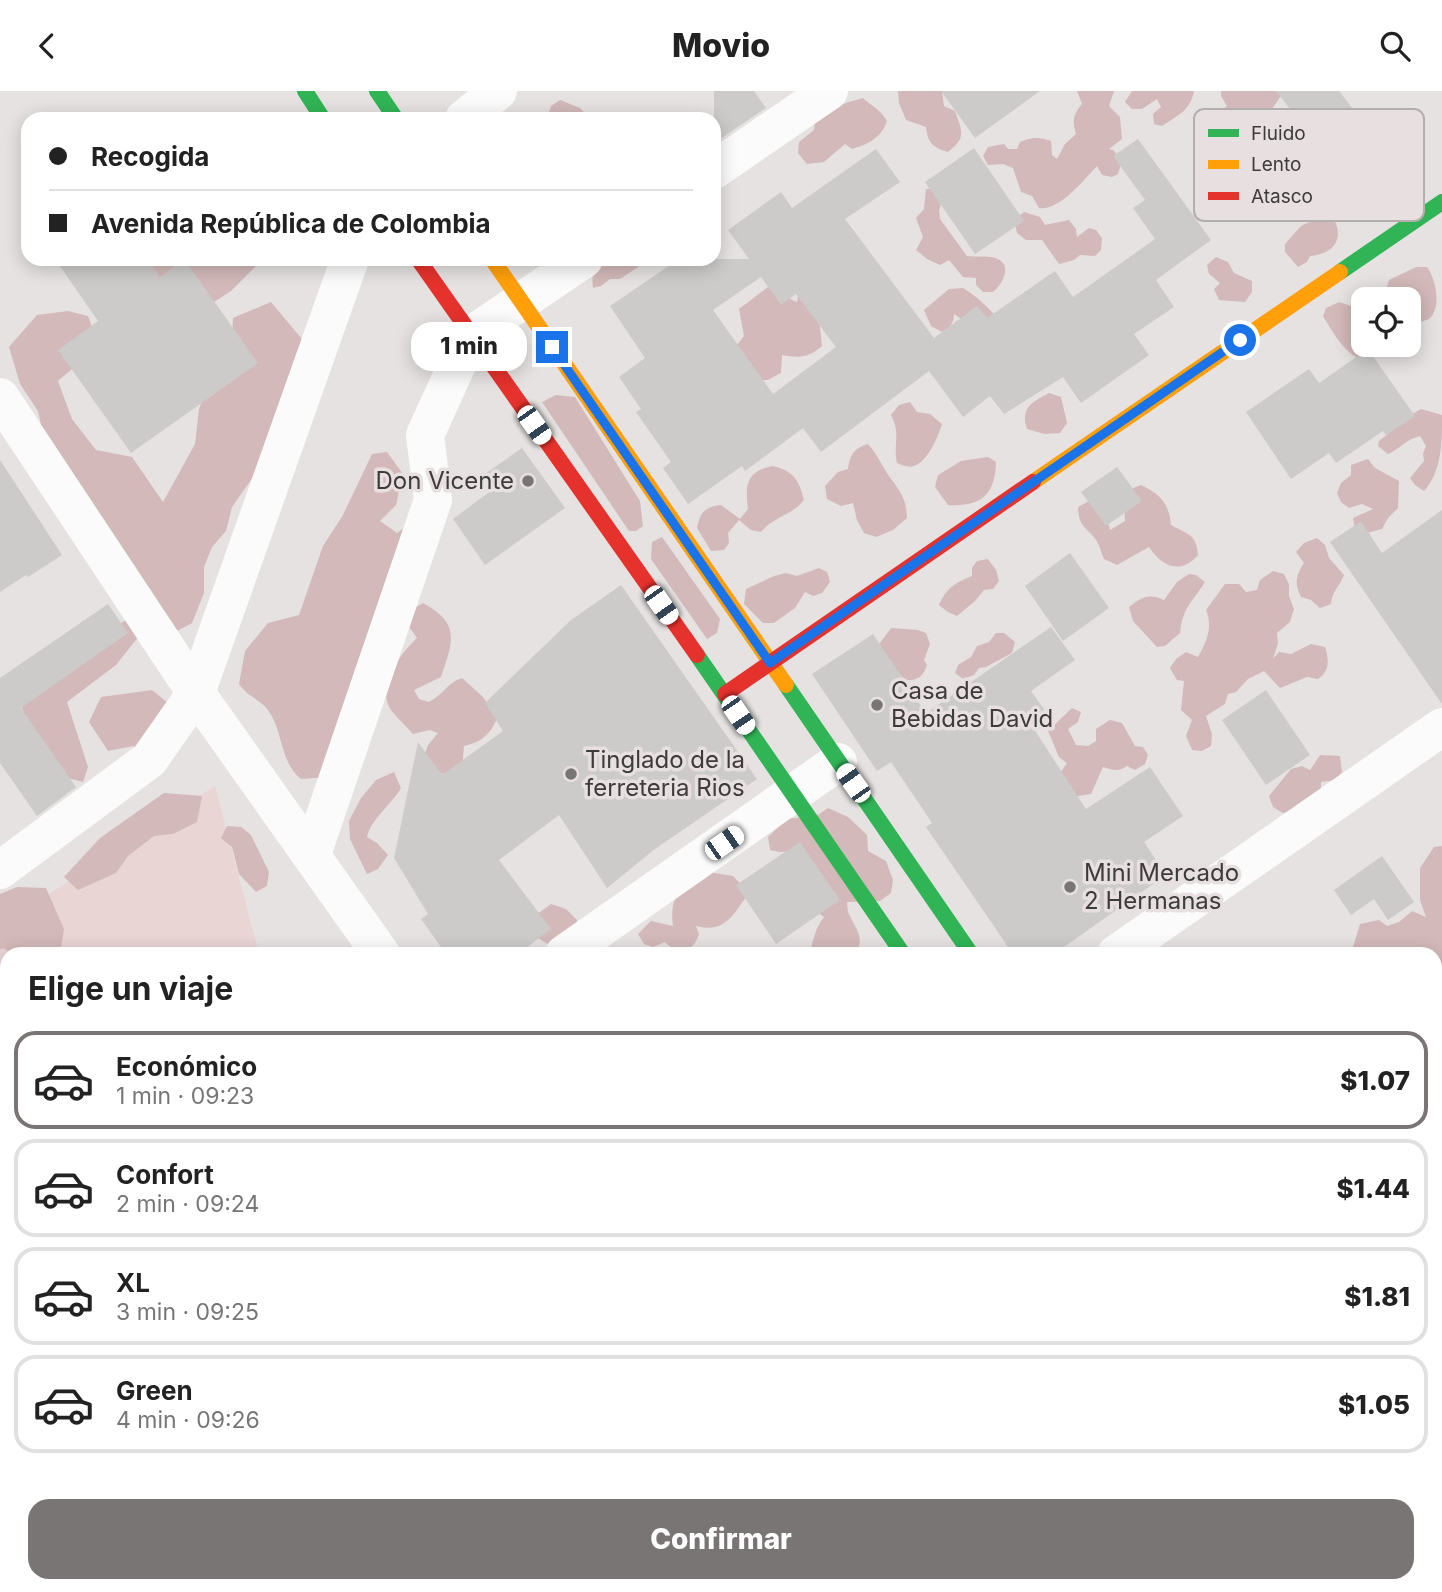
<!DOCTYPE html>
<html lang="es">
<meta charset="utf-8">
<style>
:root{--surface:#fff;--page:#f6f6f6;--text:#222;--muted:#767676;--line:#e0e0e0;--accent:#797575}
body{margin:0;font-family:Inter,sans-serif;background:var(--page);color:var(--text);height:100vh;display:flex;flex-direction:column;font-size:26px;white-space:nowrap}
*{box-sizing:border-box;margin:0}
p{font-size:23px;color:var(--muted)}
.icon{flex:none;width:38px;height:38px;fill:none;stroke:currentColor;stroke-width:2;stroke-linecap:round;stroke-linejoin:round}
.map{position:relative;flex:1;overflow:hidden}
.details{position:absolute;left:0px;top:856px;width:1442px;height:646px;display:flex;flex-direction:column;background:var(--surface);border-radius:21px 21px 0 0;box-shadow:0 4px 18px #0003}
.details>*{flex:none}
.guide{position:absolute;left:21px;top:21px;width:700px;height:154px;border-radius:21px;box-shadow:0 4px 18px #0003;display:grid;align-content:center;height:154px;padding:0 28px;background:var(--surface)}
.tools{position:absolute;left:1351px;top:196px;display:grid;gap:14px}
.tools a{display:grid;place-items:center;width:70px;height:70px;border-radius:14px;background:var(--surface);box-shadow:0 4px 18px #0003;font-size:35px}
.end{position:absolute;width:32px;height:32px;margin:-16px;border:9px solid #1a73e8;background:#fff;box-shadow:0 0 0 4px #fff}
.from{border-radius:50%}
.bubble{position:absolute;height:49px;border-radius:21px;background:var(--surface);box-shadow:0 4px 18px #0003;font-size:23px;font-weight:800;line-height:49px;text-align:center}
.car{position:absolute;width:21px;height:42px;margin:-21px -10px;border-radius:9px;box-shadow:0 0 5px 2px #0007;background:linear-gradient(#fff 24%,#345 0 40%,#fff 0 76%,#345 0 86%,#fff 0)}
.guide b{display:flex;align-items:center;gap:24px;height:66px;font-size:26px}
.guide b+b{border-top:2px solid var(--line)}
.guide i{width:18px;height:18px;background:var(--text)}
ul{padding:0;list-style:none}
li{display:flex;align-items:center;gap:21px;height:98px;margin:0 14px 10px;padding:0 14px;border:4px solid var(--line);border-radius:21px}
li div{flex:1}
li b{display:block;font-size:26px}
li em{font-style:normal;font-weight:800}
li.active{border-color:var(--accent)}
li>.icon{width:63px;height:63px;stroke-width:1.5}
h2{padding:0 28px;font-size:32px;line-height:84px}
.action{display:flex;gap:14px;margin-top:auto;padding:14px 28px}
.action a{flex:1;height:80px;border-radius:21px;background:var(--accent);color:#fff;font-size:28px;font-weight:800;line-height:80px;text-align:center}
header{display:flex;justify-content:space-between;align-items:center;height:91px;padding:0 28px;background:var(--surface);font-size:32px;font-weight:800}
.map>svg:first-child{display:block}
.green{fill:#ead5d5}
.forest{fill:#d3b9b9}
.building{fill:#cdcaca;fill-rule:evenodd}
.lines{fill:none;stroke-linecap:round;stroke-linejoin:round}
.street{stroke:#fbfbfb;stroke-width:38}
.fast{stroke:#30b455;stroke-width:16}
.slow{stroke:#ff9f0a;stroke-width:16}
.jam{stroke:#e5322d;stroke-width:16}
.route{stroke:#1a73e8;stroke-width:9}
.poi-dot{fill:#797575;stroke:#e8e0e0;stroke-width:2.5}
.labels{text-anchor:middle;stroke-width:7;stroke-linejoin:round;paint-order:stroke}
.poi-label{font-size:24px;fill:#3e3b3b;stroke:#e8e0e0;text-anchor:start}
.key{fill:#e8e0e0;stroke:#b5aeae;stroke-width:2}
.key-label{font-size:19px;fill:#3e3b3b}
</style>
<header><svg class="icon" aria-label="back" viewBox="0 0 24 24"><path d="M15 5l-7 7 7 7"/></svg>Movio<svg class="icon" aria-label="search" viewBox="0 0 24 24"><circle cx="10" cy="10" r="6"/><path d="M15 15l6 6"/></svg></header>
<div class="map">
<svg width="1442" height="1501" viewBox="0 0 1442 1501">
<rect width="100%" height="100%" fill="#e6e2e2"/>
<path class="green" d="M 215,695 L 259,863 L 7,863 L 7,1206 L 0,1196 L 0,835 Z"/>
<g class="forest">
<path d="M 898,0 L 942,0 L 944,15 L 955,20 C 962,41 967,46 948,61 C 932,56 928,52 926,36 L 906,29 L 899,12 Z"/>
<path d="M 1077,0 L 1114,0 L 1109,15 L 1120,26 L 1122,48 L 1109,58 L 1113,59 L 1122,70 L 1118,83 L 1112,86 L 1102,84 L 1097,75 C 1084,89 1058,121 1039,117 L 1032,105 L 1021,101 L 1013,77 L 1003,73 L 988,74 L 983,65 L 988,56 L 1004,53 L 1008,58 L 1017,58 L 1020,51 C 1032,46 1039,46 1051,50 L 1052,64 L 1057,68 L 1065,53 L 1076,43 C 1072,29 1073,24 1082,13 Z"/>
<path d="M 1132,0 L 1194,0 C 1191,19 1177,25 1162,35 L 1154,33 L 1153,23 L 1161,16 L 1157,8 L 1142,18 L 1132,18 L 1125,11 Z"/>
<path d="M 1221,0 L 1284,0 L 1265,29 L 1245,35 L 1246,45 L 1255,55 L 1255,68 L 1244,74 C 1230,68 1215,52 1209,38 L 1216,24 L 1227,15 L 1221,5 Z"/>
<path d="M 863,7 C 874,17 879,17 887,30 C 881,47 869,53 852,58 L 845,53 L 824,71 L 807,73 L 798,62 L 799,51 L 814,39 L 815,28 C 829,17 845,12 863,7 Z"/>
<path d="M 560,9 L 580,17 L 590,28 L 547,28 L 551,15 Z"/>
<path d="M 938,96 L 943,105 L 939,120 L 940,128 L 967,165 C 975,166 984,165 991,166 C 1014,170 1005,191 993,201 L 983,201 L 976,194 L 976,187 L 963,186 L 949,169 L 940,174 L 927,168 L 916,159 L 923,146 L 916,127 L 924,118 L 926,98 Z"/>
<path d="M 1024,121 L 1040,126 L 1045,134 L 1069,129 L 1076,138 L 1077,146 L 1089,137 L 1096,139 L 1102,147 L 1101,159 L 1095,165 L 1080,164 L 1074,169 L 1059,173 L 1042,149 L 1026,149 L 1017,142 L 1014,129 Z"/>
<path d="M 1324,124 L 1333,126 C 1345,148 1334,163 1310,165 L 1307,171 L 1298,176 L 1285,161 L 1285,153 L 1301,135 Z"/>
<path d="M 1216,166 L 1228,171 L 1234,182 L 1252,190 L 1252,201 L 1245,211 L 1219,209 L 1214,198 L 1220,192 L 1209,183 L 1207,174 Z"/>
<path d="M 144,168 L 263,168 L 231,200 L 208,215 L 157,207 Z"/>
<path d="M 606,168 L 644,168 L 641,174 L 620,188 L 610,188 L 601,195 L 593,197 C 591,182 595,177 606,168 Z"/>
<path d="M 1416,176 L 1427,176 C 1436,188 1442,217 1429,228 C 1425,230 1417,231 1412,232 L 1409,230 L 1409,208 L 1387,208 L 1384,205 L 1389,189 Z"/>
<path d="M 800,195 L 818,218 L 822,255 C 808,267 800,267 782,264 L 781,282 L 768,289 L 760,289 L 732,260 L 744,245 L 739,218 L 768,196 C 780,198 785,207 797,211 Z"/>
<path d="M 963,197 C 975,204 992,219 999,230 L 975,237 L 954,223 C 954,232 950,237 942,241 L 931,235 L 924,219 L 949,198 Z"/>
<path d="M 271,211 L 306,253 L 253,386 L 232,416 L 226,440 L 212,456 L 204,476 L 204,502 L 192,532 L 177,540 L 43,343 L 38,320 L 20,293 L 9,256 L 37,224 L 68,220 L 88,225 L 99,255 L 58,290 L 72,328 L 96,359 L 132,366 L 163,411 L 195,353 L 199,318 L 208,293 L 231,263 L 233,227 Z"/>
<path d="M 1339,211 L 1351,215 L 1363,213 L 1363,254 L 1382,254 L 1373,266 L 1364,270 C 1344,262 1334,243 1323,225 L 1326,217 Z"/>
<path d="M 1049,302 L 1061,306 L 1067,332 L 1060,342 L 1044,343 L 1027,338 C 1020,317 1032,311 1049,302 Z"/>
<path d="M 556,304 L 575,306 L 640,410 L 643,435 L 636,440 L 629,440 L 542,311 Z"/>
<path d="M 910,311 L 917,321 L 930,323 L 942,333 C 938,346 928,370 914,375 C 909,377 902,374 897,372 C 893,353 901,343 891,324 L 899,314 Z"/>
<path d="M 1421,318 L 1442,324 C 1442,352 1442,380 1424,400 L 1415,394 L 1410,387 L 1424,370 L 1423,363 L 1426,355 L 1420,345 C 1406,348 1400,358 1388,363 L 1378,355 L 1379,350 C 1393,340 1405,326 1421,318 Z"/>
<path d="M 868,353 C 877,363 880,371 887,382 C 899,400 906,404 907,427 L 893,439 L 876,446 L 864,442 L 857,429 L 853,412 L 841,415 L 827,408 L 825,395 L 838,381 L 848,378 C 850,364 854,357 868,353 Z"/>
<path d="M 387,361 L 403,383 L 396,414 L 380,430 L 397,442 L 407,435 L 327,686 L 301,688 C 279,670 284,641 268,619 C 261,609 248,606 239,593 L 245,560 L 268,532 L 299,524 L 323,455 L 343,424 L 372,363 Z"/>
<path d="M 988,366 L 996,371 C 995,404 981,416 948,414 L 935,396 L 938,384 L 961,370 Z"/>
<path d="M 1368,368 L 1375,377 L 1399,390 L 1398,417 L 1388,427 L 1382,438 L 1363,443 L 1355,439 L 1353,427 L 1373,418 L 1362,413 L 1349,417 L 1341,411 L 1337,402 L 1341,392 L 1351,384 L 1351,374 Z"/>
<path d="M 772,375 C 793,379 799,389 804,409 C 791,425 774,425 761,441 L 751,439 L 739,429 L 728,442 L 729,452 L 724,459 L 711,460 L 697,437 C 700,421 705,416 721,414 L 740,428 L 748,418 C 745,394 746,381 772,375 Z"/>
<path d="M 1141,394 C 1160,403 1169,412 1171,434 C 1188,444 1196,442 1198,464 C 1181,484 1162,476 1149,456 L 1117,474 L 1104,468 C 1101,461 1099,452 1094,446 C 1083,434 1079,434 1078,416 L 1093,408 L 1106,423 L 1110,439 L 1125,430 L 1124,412 L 1128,399 Z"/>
<path d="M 662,446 L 720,528 L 717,542 L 707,548 L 651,468 L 652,451 Z"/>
<path d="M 1317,447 L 1325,454 L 1329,467 L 1344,484 C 1340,495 1332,500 1331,513 L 1320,517 L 1311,509 L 1301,506 C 1294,491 1296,485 1304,472 L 1296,461 L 1304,452 Z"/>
<path d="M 988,468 L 996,479 L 999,490 L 993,498 L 984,499 L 975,510 L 957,525 L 948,521 L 939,514 C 947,496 955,492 972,485 L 972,477 L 977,470 Z"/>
<path d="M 819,477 L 827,481 L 830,491 L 822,502 L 813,505 L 805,501 L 795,517 L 774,532 L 763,532 L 744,513 L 746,498 L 774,485 L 786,482 L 797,485 Z"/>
<path d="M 1273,480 L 1284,483 L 1289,493 L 1289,505 L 1294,518 L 1290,531 L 1277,542 L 1278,552 L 1273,568 L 1279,561 L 1291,563 L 1311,553 L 1325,556 C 1329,569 1330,580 1318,588 L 1307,586 L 1280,597 L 1264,580 L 1248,588 L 1236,601 L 1228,603 L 1225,613 L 1206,625 L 1212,643 L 1211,655 L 1202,660 L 1192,659 L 1186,645 L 1192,629 L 1181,619 L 1184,590 L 1177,589 L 1170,577 L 1176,568 L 1186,561 L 1198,566 C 1207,550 1213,536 1206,519 L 1225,493 L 1239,493 L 1246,501 L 1257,499 L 1260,489 Z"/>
<path d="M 1189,483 L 1196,484 L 1205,491 C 1192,512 1183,515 1180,542 L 1165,555 L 1157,556 L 1133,530 L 1129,516 C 1142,506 1149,502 1164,509 L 1177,491 Z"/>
<path d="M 423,512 C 461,533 453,550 441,586 L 414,599 L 419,608 L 429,611 C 443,604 448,591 462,587 L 482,605 L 498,625 C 491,643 482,651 464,655 L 462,679 L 449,684 L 433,681 L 423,669 L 428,654 L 438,642 L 430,639 L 413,643 C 406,635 397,627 391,619 C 375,596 401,562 417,547 L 407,533 L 406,522 Z"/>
<path d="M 132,526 L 143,540 L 116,574 L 67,611 L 88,676 L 83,691 L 64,686 L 37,655 L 18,607 L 86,551 Z"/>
<path d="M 891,537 L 918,539 L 926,542 L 930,553 L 924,569 L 927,574 C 923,586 917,590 905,589 L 877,556 Z"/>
<path d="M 996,542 L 1004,542 L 1015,551 L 1012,562 L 986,576 L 979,577 L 974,584 L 963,588 L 955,582 L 958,574 L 971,566 L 977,555 L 989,551 Z"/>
<path d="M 152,599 L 173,616 L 143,660 L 133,655 L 108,660 L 89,631 L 101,606 Z"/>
<path d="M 1072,617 L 1081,621 L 1078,631 L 1068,638 L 1076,654 L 1088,655 L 1096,650 L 1096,638 L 1110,629 L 1122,632 L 1135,655 L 1143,656 L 1148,664 L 1145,673 L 1135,679 L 1127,675 C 1119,681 1112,679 1103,676 L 1091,703 L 1072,706 L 1057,686 L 1067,672 L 1059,666 L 1048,640 Z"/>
<path d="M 1320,664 L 1340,665 L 1342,681 L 1336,689 L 1321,691 L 1321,700 L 1293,720 L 1283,722 L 1273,716 L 1269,705 L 1291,678 L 1302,675 L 1310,679 Z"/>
<path d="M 394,681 L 401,697 C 391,714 371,728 367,746 L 377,752 L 388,764 L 378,778 L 367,783 L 350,748 L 349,730 L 361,707 L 376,689 Z"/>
<path d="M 164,702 L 202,705 L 197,731 L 173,743 L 154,745 L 128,765 L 116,782 L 78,799 L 64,786 L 100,747 Z"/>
<path d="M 828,717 L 848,726 L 867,744 L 868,760 L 886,770 L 893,789 L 891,802 L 880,810 L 847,811 C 847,813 848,822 849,823 C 855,837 867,849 854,863 L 814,863 L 811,859 C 813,847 816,837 824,826 L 810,816 L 797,760 L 780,761 L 770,759 L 768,746 L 787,728 L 818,724 Z"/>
<path d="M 227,735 L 241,736 L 251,744 L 269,781 L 267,795 L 256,801 L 239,783 L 232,756 L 221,747 Z"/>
<path d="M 1442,755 L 1442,954 L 1435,948 L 1435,863 L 1351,863 L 1360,833 L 1379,829 L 1387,835 L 1399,831 L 1412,820 L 1426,826 L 1420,809 L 1420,777 L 1434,756 Z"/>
<path d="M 708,781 L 733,785 L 749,802 C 734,822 726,843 696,835 L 699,843 C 693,862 678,865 665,851 L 653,856 L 644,853 L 638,843 L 651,830 L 673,835 C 669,801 682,798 708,781 Z"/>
<path d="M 17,796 L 46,797 L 64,838 L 60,863 L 12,863 L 4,857 L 0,858 L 0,803 Z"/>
<path d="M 551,813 L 566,818 L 577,829 L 575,843 L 563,854 L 548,853 L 531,843 L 533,826 Z"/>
<path d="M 0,1203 L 7,1212 L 7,1313 L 0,1321 Z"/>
<path d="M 1442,1221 L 1442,1337 C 1436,1328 1439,1317 1435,1307 L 1435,1223 Z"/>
<path d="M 60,1495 L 180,1495 L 170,1501 L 158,1497 L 153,1501 L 69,1501 Z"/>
</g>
<g class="building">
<path d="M 714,0 L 754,0 L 766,17 L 714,52 Z"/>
<path d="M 941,0 L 1040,0 L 975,47 Z"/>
<path d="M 1276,0 L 1339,0 L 1357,23 L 1318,53 L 1349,94 L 1307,127 L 1269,77 L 1311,45 Z"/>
<path d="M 1138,48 L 1211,149 L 1156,189 L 1174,216 L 1134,243 L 1149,264 L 1081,312 L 1063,286 L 1004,323 L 990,305 L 963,326 L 929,280 L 821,361 L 803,337 L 745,380 L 742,375 L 688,413 L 663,377 L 671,371 L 636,321 L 641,318 L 619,286 L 645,267 L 610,215 L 679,168 L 749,168 L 728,139 L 781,101 L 792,117 L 876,58 L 900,91 L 845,128 L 934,247 L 977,215 L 987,227 L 1055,180 L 1073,206 L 1155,148 L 1133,117 L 1145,109 L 1113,65 ZM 761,186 L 781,214 L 796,203 L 836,256 L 773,303 L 713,219 Z"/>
<path d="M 974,57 L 1024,130 L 975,163 L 925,91 Z"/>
<path d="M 55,168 L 147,168 L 160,186 L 184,168 L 258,272 L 131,362 L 58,259 L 98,230 Z"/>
<path d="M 1368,258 L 1415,325 L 1386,344 L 1383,340 L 1336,372 L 1329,362 L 1291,388 L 1246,321 L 1309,278 L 1319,292 Z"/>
<path d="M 522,357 L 565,417 L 485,474 L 453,428 L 492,399 L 482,385 Z"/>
<path d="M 0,369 L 62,464 L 28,486 L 26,484 L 0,501 Z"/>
<path d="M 1117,376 L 1142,410 L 1106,435 L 1081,401 Z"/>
<path d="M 1442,419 L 1442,613 L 1330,451 L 1361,430 L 1382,462 Z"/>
<path d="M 1070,462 L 1109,517 L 1063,550 L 1025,495 Z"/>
<path d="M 621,494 L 757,688 L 655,758 L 607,797 L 559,724 L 499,769 L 551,838 L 518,863 L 446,863 L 421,828 L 428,823 L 394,767 L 418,651 L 442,684 L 503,640 L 485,612 L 571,529 Z"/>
<path d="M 108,513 L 128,542 L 21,617 L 76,696 L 37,725 L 0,672 L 0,587 Z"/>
<path d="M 1051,536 L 1075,569 L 1031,600 L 1046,621 L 1030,632 L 1086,718 L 1150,676 L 1183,725 L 1144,751 L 1166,784 L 1054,863 L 1013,863 L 926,736 L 932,732 L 891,671 L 877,680 L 812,583 L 873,543 L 926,622 Z"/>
<path d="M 1266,599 L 1310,664 L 1266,694 L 1222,629 Z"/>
<path d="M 800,751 L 840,809 L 776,853 L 736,794 Z"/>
<path d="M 1382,765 L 1414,811 L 1388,829 L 1374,808 L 1351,824 L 1334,799 Z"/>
</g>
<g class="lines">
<g class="street">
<path d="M 464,28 L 498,0"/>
<path d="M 714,79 L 829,0"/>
<path d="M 0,306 L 196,602 L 381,863"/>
<path d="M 312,763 L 433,409 L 425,344 L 470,245 L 584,168"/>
<path d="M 0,779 L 149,669 L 196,602 L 350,168"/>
<path d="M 564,863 L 838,671"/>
<path d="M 1116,863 L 1442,636"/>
<path d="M 1435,1180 L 1442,1175"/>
<path d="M 816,1494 L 821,1501"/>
<path d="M 205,1501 L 215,1494"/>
<path d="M 1129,1501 L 1138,1494"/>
</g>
<g class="fast">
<path d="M 305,0 L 323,28"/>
<path d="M 377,0 L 396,28"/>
<path d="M 1340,181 L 1442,111"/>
<path d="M 697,564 L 903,863"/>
<path d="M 786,594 L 971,863"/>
<path d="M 1335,1494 L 1339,1501"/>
<path d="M 1403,1494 L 1408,1501"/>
</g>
<g class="slow">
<path d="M 492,168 L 786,594"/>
<path d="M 1033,391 L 1340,181"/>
</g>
<g class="jam">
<path d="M 418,168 L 697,564"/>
<path d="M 725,603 L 1033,391"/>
</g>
</g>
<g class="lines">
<path class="route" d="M 552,256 L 770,572 L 1240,249"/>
</g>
<g class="poi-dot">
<circle cx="528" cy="390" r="7"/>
<circle cx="877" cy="614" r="7"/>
<circle cx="571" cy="683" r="7"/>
<circle cx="1070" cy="796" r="7"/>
</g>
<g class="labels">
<g class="poi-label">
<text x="514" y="398" text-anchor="end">Don Vicente</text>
<text x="891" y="608">Casa de<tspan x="891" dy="28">Bebidas David</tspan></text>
<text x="585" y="677">Tinglado de la<tspan x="585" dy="28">ferreteria Rios</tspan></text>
<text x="1084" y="790">Mini Mercado<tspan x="1084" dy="28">2 Hermanas</tspan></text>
</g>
</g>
<rect x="1194" y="18" width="230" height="112" rx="10" class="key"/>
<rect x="1208" y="38" width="31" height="8" fill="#30b455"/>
<rect x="1208" y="69" width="31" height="9" fill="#ff9f0a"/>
<rect x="1208" y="101" width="31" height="8" fill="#e5322d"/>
<g class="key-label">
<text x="1251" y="49">Fluido</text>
<text x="1251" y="80">Lento</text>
<text x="1251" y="112">Atasco</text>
</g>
</svg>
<div class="tools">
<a><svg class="icon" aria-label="locate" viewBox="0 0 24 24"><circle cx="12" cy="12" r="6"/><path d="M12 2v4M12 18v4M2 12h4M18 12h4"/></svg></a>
</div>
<i class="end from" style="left:1240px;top:249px"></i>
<i class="end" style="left:552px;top:256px"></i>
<div class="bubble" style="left:411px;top:231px;width:116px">1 min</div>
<i class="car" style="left:534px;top:334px;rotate:145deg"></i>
<i class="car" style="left:661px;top:514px;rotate:145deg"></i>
<i class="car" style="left:738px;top:624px;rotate:146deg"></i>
<i class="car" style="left:853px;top:692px;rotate:325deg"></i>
<i class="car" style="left:724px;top:752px;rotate:55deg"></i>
<div class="guide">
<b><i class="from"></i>Recogida</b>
<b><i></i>Avenida República de Colombia</b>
</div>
<section class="details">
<h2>Elige un viaje</h2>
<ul>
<li class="active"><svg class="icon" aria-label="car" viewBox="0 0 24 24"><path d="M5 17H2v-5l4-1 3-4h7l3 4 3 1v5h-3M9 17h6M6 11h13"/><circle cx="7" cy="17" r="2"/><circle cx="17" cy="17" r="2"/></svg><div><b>Económico</b><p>1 min · 09:23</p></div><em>$1.07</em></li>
<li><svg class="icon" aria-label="car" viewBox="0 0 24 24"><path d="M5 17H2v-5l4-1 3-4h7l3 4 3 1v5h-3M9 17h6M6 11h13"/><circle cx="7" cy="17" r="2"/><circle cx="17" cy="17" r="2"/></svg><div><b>Confort</b><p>2 min · 09:24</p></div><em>$1.44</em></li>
<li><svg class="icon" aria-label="car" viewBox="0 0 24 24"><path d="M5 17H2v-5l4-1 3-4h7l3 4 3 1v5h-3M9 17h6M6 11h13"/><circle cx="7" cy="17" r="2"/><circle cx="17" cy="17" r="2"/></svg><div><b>XL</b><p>3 min · 09:25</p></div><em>$1.81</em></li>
<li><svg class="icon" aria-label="car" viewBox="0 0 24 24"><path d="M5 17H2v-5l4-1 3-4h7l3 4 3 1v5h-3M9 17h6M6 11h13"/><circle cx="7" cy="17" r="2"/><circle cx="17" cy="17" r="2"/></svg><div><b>Green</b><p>4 min · 09:26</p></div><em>$1.05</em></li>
</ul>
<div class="action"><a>Confirmar</a></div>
</section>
</div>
